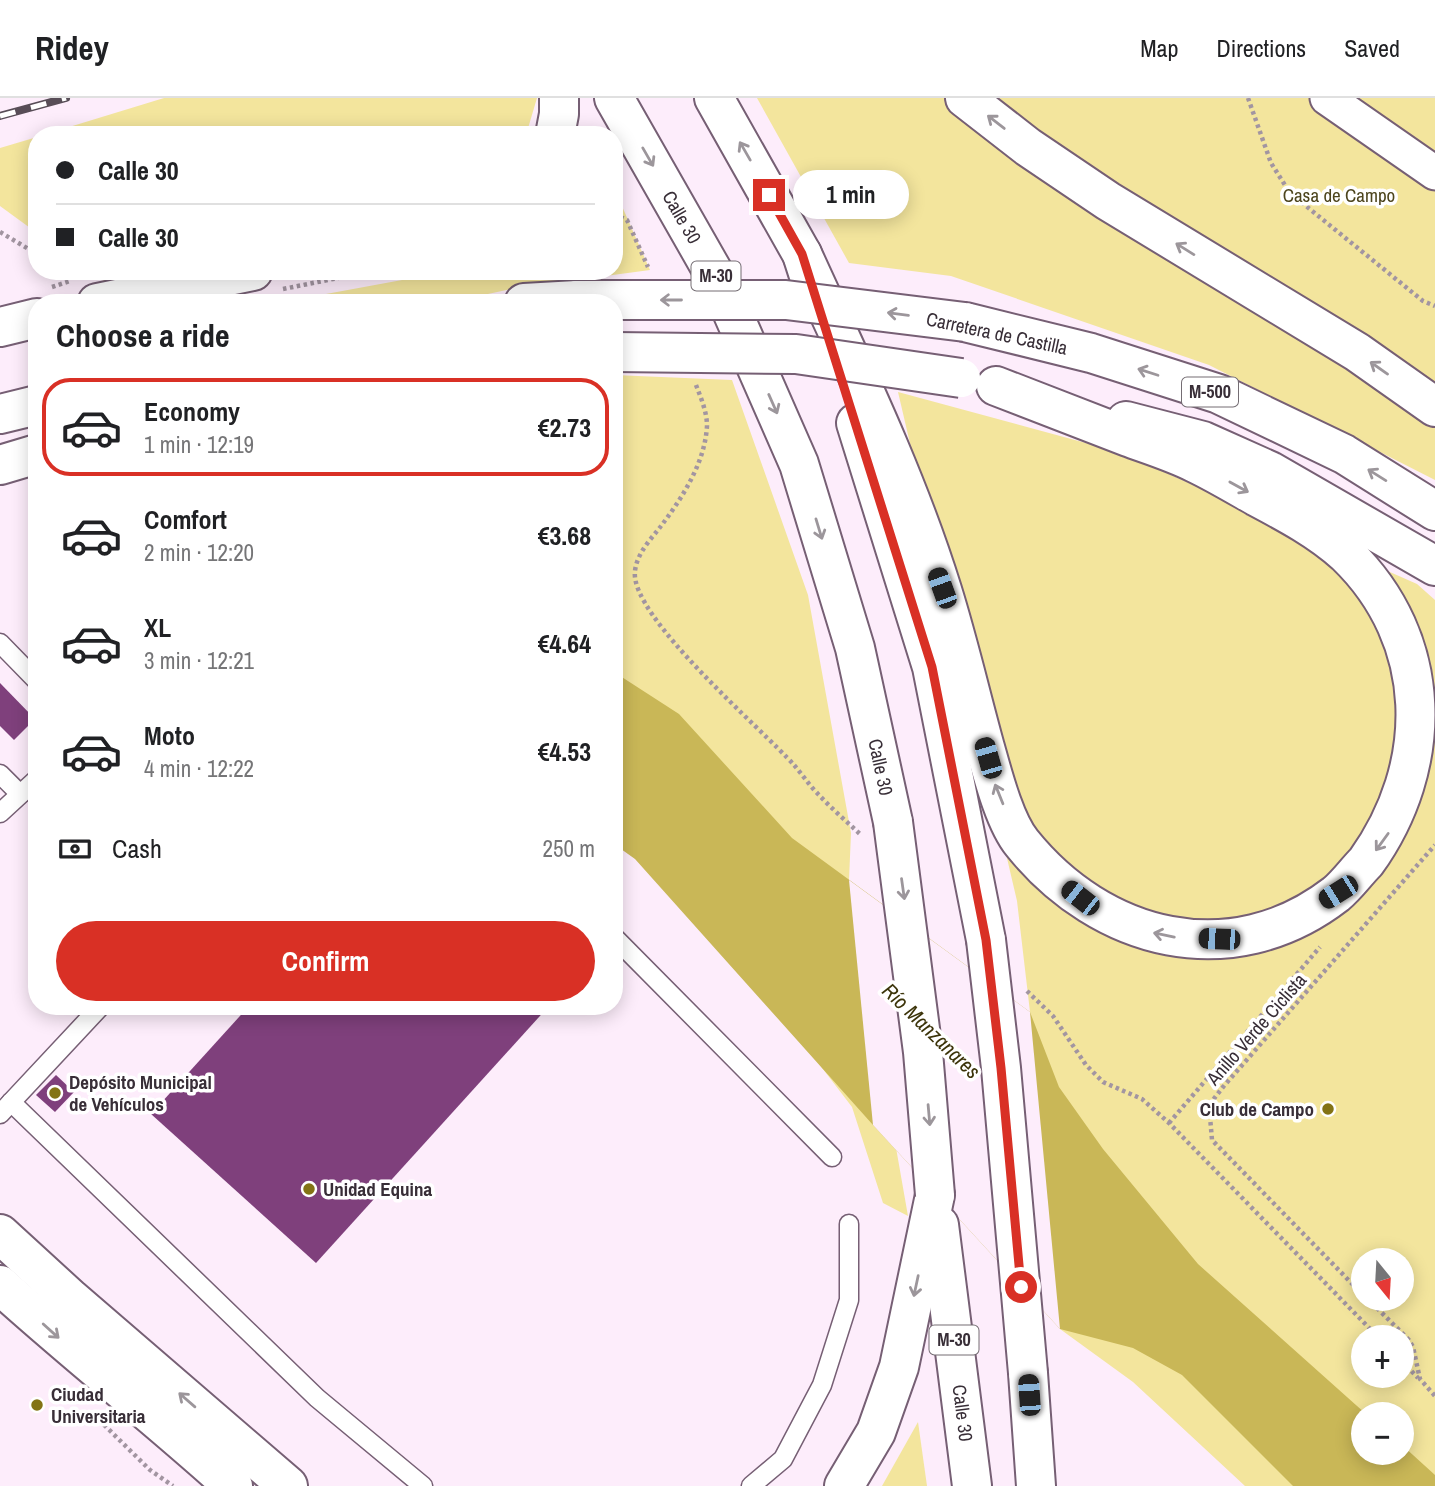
<!DOCTYPE html>
<meta charset="utf-8">
<style>
:root{--surface:#fff;--page:#f6f6f6;--text:#202124;--muted:#757577;--line:#e0e0e0;--accent:#d93025}
body{margin:0;font-family:"Archivo Narrow",sans-serif;background:var(--page);color:var(--text);height:100vh;display:flex;flex-direction:column;font-size:26px;white-space:nowrap}
*{box-sizing:border-box;margin:0}
p{font-size:23px;color:var(--muted)}
.icon{flex:none;width:38px;height:38px;fill:none;stroke:currentColor;stroke-width:2;stroke-linecap:round;stroke-linejoin:round}
.map{position:relative;flex:1;overflow:hidden}
.details{position:absolute;left:28px;top:196px;width:595px;height:721px;display:flex;flex-direction:column;background:var(--surface);border-radius:28px;box-shadow:0 4px 18px #0003}
.details>*{flex:none}
.hud{position:absolute;left:28px;top:28px;width:595px;height:154px;border-radius:28px;box-shadow:0 4px 18px #0003;display:grid;align-content:center;height:154px;padding:0 28px;background:var(--surface)}
.needle{width:46px;rotate:162deg}
.fabs{position:absolute;left:1351px;top:1150px;display:grid;gap:14px}
.fabs a{display:grid;place-items:center;width:63px;height:63px;border-radius:50%;background:var(--surface);box-shadow:0 4px 18px #0003;font-size:35px}
.end{position:absolute;width:32px;height:32px;margin:-16px;border:9px solid #d93025;background:#fff;box-shadow:0 0 0 4px #fff}
.from{border-radius:50%}
.bubble{position:absolute;height:49px;border-radius:24px;background:var(--surface);box-shadow:0 4px 18px #0003;font-size:23px;font-weight:800;line-height:49px;text-align:center}
.car{position:absolute;width:21px;height:42px;margin:-21px -10px;border-radius:9px;box-shadow:0 0 5px 2px #0007;background:linear-gradient(#222 24%,#8ab4d8 0 40%,#222 0 76%,#8ab4d8 0 86%,#222 0)}
.hud b{display:flex;align-items:center;gap:24px;height:66px;font-size:26px}
.hud b+b{border-top:2px solid var(--line)}
.hud i{width:18px;height:18px;background:var(--text)}
ul{padding:0;list-style:none}
li{display:flex;align-items:center;gap:21px;height:98px;margin:0 14px 10px;padding:0 14px;border:4px solid transparent;border-radius:28px}
li div{flex:1}
li b{display:block;font-size:26px}
li em{font-style:normal;font-weight:800}
li.active{border-color:var(--accent)}
li>.icon{width:63px;height:63px;stroke-width:1.5}
h2{padding:0 28px;font-size:32px;line-height:84px}
.pay{display:flex;align-items:center;gap:18px;height:77px;padding:0 28px;font-size:26px}
.pay p{margin-inline-start:auto}
.cta{display:flex;gap:14px;margin-top:auto;padding:14px 28px}
.cta a{flex:1;height:80px;border-radius:42px;background:var(--accent);color:#fff;font-size:28px;font-weight:800;line-height:80px;text-align:center}
header{display:flex;align-items:center;gap:42px;box-sizing:border-box;height:98px;padding:0 35px;background:var(--surface);border-bottom:2px solid var(--line)}
header strong{font-size:33px}
nav{display:flex;gap:38px;margin-inline-start:auto;font-size:24px}
.map>svg:first-child{display:block}
.green{fill:#f3e59d;fill-rule:evenodd}
.water{fill:#c9b757}
.pier{fill:#fdedfb}
.building{fill:#7f407c}
.lines{fill:none;stroke-linecap:round;stroke-linejoin:round}
.service-casing{stroke:#765f74;stroke-width:21}
.minor-casing{stroke:#765f74;stroke-width:37}
.primary-casing{stroke:#765f74;stroke-width:42}
.trunk-casing{stroke:#765f74;stroke-width:42}
.motorway-casing{stroke:#765f74;stroke-width:42}
.path{stroke:#a295a1;stroke-width:4.5;stroke-dasharray:3.5 3.5;stroke-linecap:butt}
.service{stroke:#fff;stroke-width:18}
.minor{stroke:#fff;stroke-width:33}
.primary{stroke:#fff;stroke-width:38}
.trunk{stroke:#fff;stroke-width:38}
.motorway{stroke:#fff;stroke-width:38}
.rail-casing{stroke:#584d57;stroke-width:8}
.rail{stroke:#fff;stroke-width:5;stroke-dasharray:16;stroke-linecap:butt}
.trunk-bridge-casing{stroke:#765f74;stroke-width:42;stroke-linecap:butt}
.motorway-bridge-casing{stroke:#765f74;stroke-width:42;stroke-linecap:butt}
.trunk-bridge{stroke:#fff;stroke-width:38}
.motorway-bridge{stroke:#fff;stroke-width:38}
.oneway{stroke:#9c969b}
.route{stroke:#d93025;stroke-width:9}
.poi-dot{fill:#837315;stroke:#fff;stroke-width:2.5}
.labels{text-anchor:middle;stroke-width:7;stroke-linejoin:round;paint-order:stroke}
.shield{fill:#fff;stroke:#746d73;stroke-width:2}
.shield-label{font-size:18px;font-weight:bold;fill:#382e37}
.park-label{font-size:19px;fill:#4d451d;stroke:#fff}
.street-label{font-size:19px;fill:#382e37;stroke:#fff}
.poi-label{font-size:19px;font-weight:bold;fill:#382e37;stroke:#fff;text-anchor:start}
.water-label{font-size:21px;font-style:italic;fill:#3c340a;stroke:#fff}
</style>
<header>
<strong>Ridey</strong>
<nav><a>Map</a><a>Directions</a><a>Saved</a></nav>
</header>
<div class="map">
<svg width="1435" height="1388" viewBox="0 0 1435 1388">
<rect width="100%" height="100%" fill="#fdedfb"/>
<g class="green">
<path d="M 164,0 L 537,0 L 526,37 L 43,37 Z"/>
<path d="M 757,0 L 1435,0 L 1435,382 L 1209,267 L 951,178 L 849,165 Z"/>
<path d="M 37,39 L 37,135 L 0,108 L 0,50 Z"/>
<path d="M 614,90 L 650,172 L 516,190 L 446,205 L 277,205 L 451,173 L 614,173 Z"/>
<path d="M 90,173 L 155,173 L 104,183 Z"/>
<path d="M 614,277 L 732,282 L 808,497 L 851,735 L 849,782 L 908,1118 L 883,1105 L 852,1009 L 767,898 L 614,734 Z"/>
<path d="M 898,294 L 1119,354 L 1417,486 L 1435,502 L 1435,1388 L 1245,1388 L 1133,1284 L 1060,1231 L 1030,914 L 1017,803 ZM 1363,1162 L 1402,1162 L 1402,1200 L 1363,1200 ZM 1363,1239 L 1402,1239 L 1402,1278 L 1363,1278 ZM 1363,1316 L 1402,1316 L 1402,1354 L 1363,1354 Z"/>
<path d="M 918,1324 L 927,1388 L 882,1388 Z"/>
</g>
<path class="water" d="M 614,574 L 679,616 L 792,740 L 1030,914 L 1059,989 L 1103,1051 L 1198,1166 L 1366,1316 L 1363,1316 L 1363,1354 L 1402,1354 L 1402,1347 L 1435,1377 L 1435,1388 L 1293,1388 L 1182,1277 L 1133,1250 L 1060,1231 L 873,1027 L 635,761 L 614,746 Z"/>
<g class="pier">
<path d="M 0,191 L 37,218 L 37,384 L 0,365 Z"/>
<path d="M 849,782 L 1030,914 L 1060,1231 L 873,1027 Z"/>
</g>
<g class="building">
<path d="M 0,585 L 35,621 L 14,642 L 0,628 Z"/>
<path d="M 249,908 L 549,908 L 316,1165 L 151,1016 Z"/>
<path d="M 56,977 L 74,994 L 55,1014 L 36,997 Z"/>
</g>
<g class="lines">
<g class="service-casing">
<g id="service">
<path d="M 0,545 L 37,583"/>
<path d="M 0,676 L 20,696"/>
<path d="M 0,715 L 37,681"/>
<path d="M 614,839 L 832,1059"/>
<path d="M 11,1004 L 317,1300 L 423,1388"/>
<path d="M 0,1016 L 101,908"/>
<path d="M 751,1388 L 783,1361 L 822,1287 L 849,1202 L 849,1126"/>
</g>
</g>
<g class="minor-casing">
<path id="minor" d="M 1327,0 L 1435,75"/>
</g>
<g class="primary-casing">
<path id="primary" d="M 0,1187 C 76,1256 157,1319 233,1388"/>
</g>
<g class="trunk-casing">
<g id="trunk">
<path d="M 524,205 L 577,202"/>
<path d="M 965,224 L 1091,255 L 1219,296 L 1344,356 L 1435,413"/>
<path d="M 0,316 L 37,307"/>
<path d="M 1126,323 L 1203,343 L 1270,373 L 1435,468"/>
<path d="M 0,367 L 37,356"/>
</g>
</g>
<g class="motorway-casing">
<g id="motorway">
<path d="M 614,0 L 720,186 L 799,366 L 855,550 L 893,724"/>
<path d="M 714,0 L 802,156 L 810,181"/>
<path d="M 965,0 L 1028,49 L 1108,103 L 1357,254 L 1435,309"/>
<path d="M 555,37 L 559,16 L 559,0"/>
<path d="M 802,156 C 852,266 906,376 942,492 C 958,543 970,595 984,646 C 992,674 1004,723 1022,745 C 1101,843 1231,877 1336,796 C 1347,787 1356,774 1366,764 C 1435,668 1435,542 1346,456 C 1319,432 1289,416 1257,399 C 1236,387 1216,375 1195,365 C 1173,354 1150,347 1128,339 C 1084,322 1040,305 996,288"/>
<path d="M 97,205 L 253,173"/>
<path d="M 0,229 L 37,220"/>
<path d="M 856,325 L 932,569 L 986,842"/>
<path d="M 939,1127 L 972,1388"/>
<path d="M 0,1136 L 71,1201 L 288,1388"/>
<path d="M 1028,1275 L 1036,1388"/>
<path d="M 844,1388 L 876,1334 L 899,1269 L 935,1097"/>
</g>
</g>
<g class="path">
<path d="M 1248,0 L 1271,65 L 1290,95 L 1423,203 L 1435,208"/>
<path d="M 614,116 L 627,122 L 648,169"/>
<path d="M 0,134 L 37,156"/>
<path d="M 65,173 L 77,180"/>
<path d="M 52,189 L 70,183"/>
<path d="M 283,191 L 373,173"/>
<path d="M 696,287 C 701,300 707,314 707,328 C 705,364 683,399 661,428 C 651,441 637,455 635,473 C 629,518 763,632 794,667 C 802,676 809,687 818,696 C 831,710 846,723 860,736"/>
<path d="M 1027,893 L 1053,918 L 1086,967 L 1103,984 L 1142,1001 L 1169,1025 L 1378,1239"/>
<path d="M 1169,1025 L 1320,849"/>
<path d="M 1363,1197 L 1212,1042 L 1209,1007 L 1223,989 L 1435,747"/>
<path d="M 1367,1200 L 1409,1242 L 1413,1249 L 1420,1281 L 1435,1298"/>
<path d="M 1402,1263 L 1418,1280"/>
<path d="M 94,1317 L 150,1372 L 173,1388"/>
</g>
<use href="#service" class="service"/>
<use href="#minor" class="minor"/>
<use href="#primary" class="primary"/>
<use href="#trunk" class="trunk"/>
<use href="#motorway" class="motorway"/>
<g class="rail-casing">
<path id="rail" d="M 0,18 L 66,0"/>
</g>
<use href="#rail" class="rail"/>
<g class="trunk-bridge-casing">
<g id="trunk-bridge">
<path d="M 577,202 L 786,202 L 965,224"/>
<path d="M 614,254 L 796,256 L 961,280"/>
</g>
</g>
<g class="motorway-bridge-casing">
<g id="motorway-bridge">
<path d="M 893,724 L 923,954 L 935,1097"/>
<path d="M 986,842 L 1001,970 L 1028,1275"/>
</g>
</g>
<use href="#trunk-bridge" class="trunk-bridge"/>
<use href="#motorway-bridge" class="motorway-bridge"/>
</g>
<defs><path id="oneway-shaft" d="M-6 0H5M1.5-3L5.5 0L1.5 3" fill="none" stroke-width="1.6" stroke-linecap="round" stroke-linejoin="round" transform="scale(1.75)"/></defs>
<g class="oneway">
<use href="#oneway-shaft" transform="translate(996 24) rotate(-142)"/>
<use href="#oneway-shaft" transform="translate(745 53) rotate(-120)"/>
<use href="#oneway-shaft" transform="translate(648 59) rotate(60)"/>
<use href="#oneway-shaft" transform="translate(1185 151) rotate(-148)"/>
<use href="#oneway-shaft" transform="translate(671 202) rotate(-180)"/>
<use href="#oneway-shaft" transform="translate(898 216) rotate(-173)"/>
<use href="#oneway-shaft" transform="translate(1379 270) rotate(-145)"/>
<use href="#oneway-shaft" transform="translate(1148 274) rotate(-162)"/>
<use href="#oneway-shaft" transform="translate(773 306) rotate(66)"/>
<use href="#oneway-shaft" transform="translate(1377 377) rotate(-148)"/>
<use href="#oneway-shaft" transform="translate(1239 389) rotate(29)"/>
<use href="#oneway-shaft" transform="translate(819 431) rotate(73)"/>
<use href="#oneway-shaft" transform="translate(999 696) rotate(-112)"/>
<use href="#oneway-shaft" transform="translate(1382 744) rotate(126)"/>
<use href="#oneway-shaft" transform="translate(903 791) rotate(82)"/>
<use href="#oneway-shaft" transform="translate(1164 837) rotate(-168)"/>
<use href="#oneway-shaft" transform="translate(929 1017) rotate(85)"/>
<use href="#oneway-shaft" transform="translate(916 1188) rotate(102)"/>
<use href="#oneway-shaft" transform="translate(51 1233) rotate(42)"/>
<use href="#oneway-shaft" transform="translate(187 1302) rotate(-139)"/>
</g>
<g class="lines">
<path class="route" d="M 769,97 L 802,156 L 932,569 L 986,842 L 1001,970 L 1021,1189"/>
</g>
<g class="poi-dot">
<circle cx="55" cy="995" r="7"/>
<circle cx="1328" cy="1011" r="7"/>
<circle cx="309" cy="1091" r="7"/>
<circle cx="37" cy="1307" r="7"/>
</g>
<g class="labels">
<g class="shield">
<rect x="691.5" y="163.5" width="49" height="29" rx="5"/>
<rect x="1182" y="279.5" width="56" height="29" rx="5"/>
<rect x="929.5" y="1227.5" width="49" height="29" rx="5"/>
</g>
<g class="shield-label">
<text x="716" y="184">M-30</text>
<text x="1210" y="300">M-500</text>
<text x="954" y="1248">M-30</text>
</g>
<g class="park-label">
<text x="1339" y="104">Casa de Campo</text>
</g>
<g class="street-label">
<text transform="translate(682 119) rotate(60)" y="7">Calle 30</text>
<text transform="translate(997 235) rotate(12)" y="7">Carretera de Castilla</text>
<text transform="translate(881 669) rotate(78)" y="7">Calle 30</text>
<text transform="translate(1256 931) rotate(-49)" y="7">Anillo Verde Ciclista</text>
<text transform="translate(963 1315) rotate(83)" y="7">Calle 30</text>
</g>
<g class="poi-label">
<text x="69" y="991">Depósito Municipal<tspan x="69" dy="22">de Vehículos</tspan></text>
<text x="1314" y="1018" text-anchor="end">Club de Campo</text>
<text x="323" y="1098">Unidad Equina</text>
<text x="51" y="1303">Ciudad<tspan x="51" dy="22">Universitaria</tspan></text>
</g>
<g class="water-label">
<text transform="translate(931 933) rotate(44)" y="7">Río Manzanares</text>
</g>
</g>
</svg>
<div class="fabs">
<a><svg class="needle" viewBox="-14 -14 28 28"><path d="M0-13l5 13h-10z" fill="#e53935"/><path d="M0 13l5-13h-10z" fill="#757577"/></svg></a>
<a>+</a>
<a>−</a>
</div>
<i class="end from" style="left:1021px;top:1189px"></i>
<i class="end" style="left:769px;top:97px"></i>
<div class="bubble" style="left:793px;top:72px;width:116px">1 min</div>
<i class="car" style="left:942px;top:490px;rotate:340deg"></i>
<i class="car" style="left:988px;top:660px;rotate:344deg"></i>
<i class="car" style="left:1338px;top:794px;rotate:238deg"></i>
<i class="car" style="left:1080px;top:800px;rotate:308deg"></i>
<i class="car" style="left:1219px;top:841px;rotate:272deg"></i>
<i class="car" style="left:1029px;top:1297px;rotate:356deg"></i>
<div class="hud">
<b><i class="from"></i>Calle 30</b>
<b><i></i>Calle 30</b>
</div>
<section class="details">
<h2>Choose a ride</h2>
<ul>
<li class="active"><svg class="icon" aria-label="car" viewBox="0 0 24 24"><path d="M5 17H2v-5l4-1 3-4h7l3 4 3 1v5h-3M9 17h6M6 11h13"/><circle cx="7" cy="17" r="2"/><circle cx="17" cy="17" r="2"/></svg><div><b>Economy</b><p>1 min · 12:19</p></div><em>€2.73</em></li>
<li><svg class="icon" aria-label="car" viewBox="0 0 24 24"><path d="M5 17H2v-5l4-1 3-4h7l3 4 3 1v5h-3M9 17h6M6 11h13"/><circle cx="7" cy="17" r="2"/><circle cx="17" cy="17" r="2"/></svg><div><b>Comfort</b><p>2 min · 12:20</p></div><em>€3.68</em></li>
<li><svg class="icon" aria-label="car" viewBox="0 0 24 24"><path d="M5 17H2v-5l4-1 3-4h7l3 4 3 1v5h-3M9 17h6M6 11h13"/><circle cx="7" cy="17" r="2"/><circle cx="17" cy="17" r="2"/></svg><div><b>XL</b><p>3 min · 12:21</p></div><em>€4.64</em></li>
<li><svg class="icon" aria-label="car" viewBox="0 0 24 24"><path d="M5 17H2v-5l4-1 3-4h7l3 4 3 1v5h-3M9 17h6M6 11h13"/><circle cx="7" cy="17" r="2"/><circle cx="17" cy="17" r="2"/></svg><div><b>Moto</b><p>4 min · 12:22</p></div><em>€4.53</em></li>
</ul>
<div class="pay"><svg class="icon" aria-label="cash" viewBox="0 0 24 24"><path d="M3 7h18v10H3z"/><circle cx="12" cy="12" r="2"/></svg>Cash<p>250 m</p></div>
<div class="cta"><a>Confirm</a></div>
</section>
</div>
